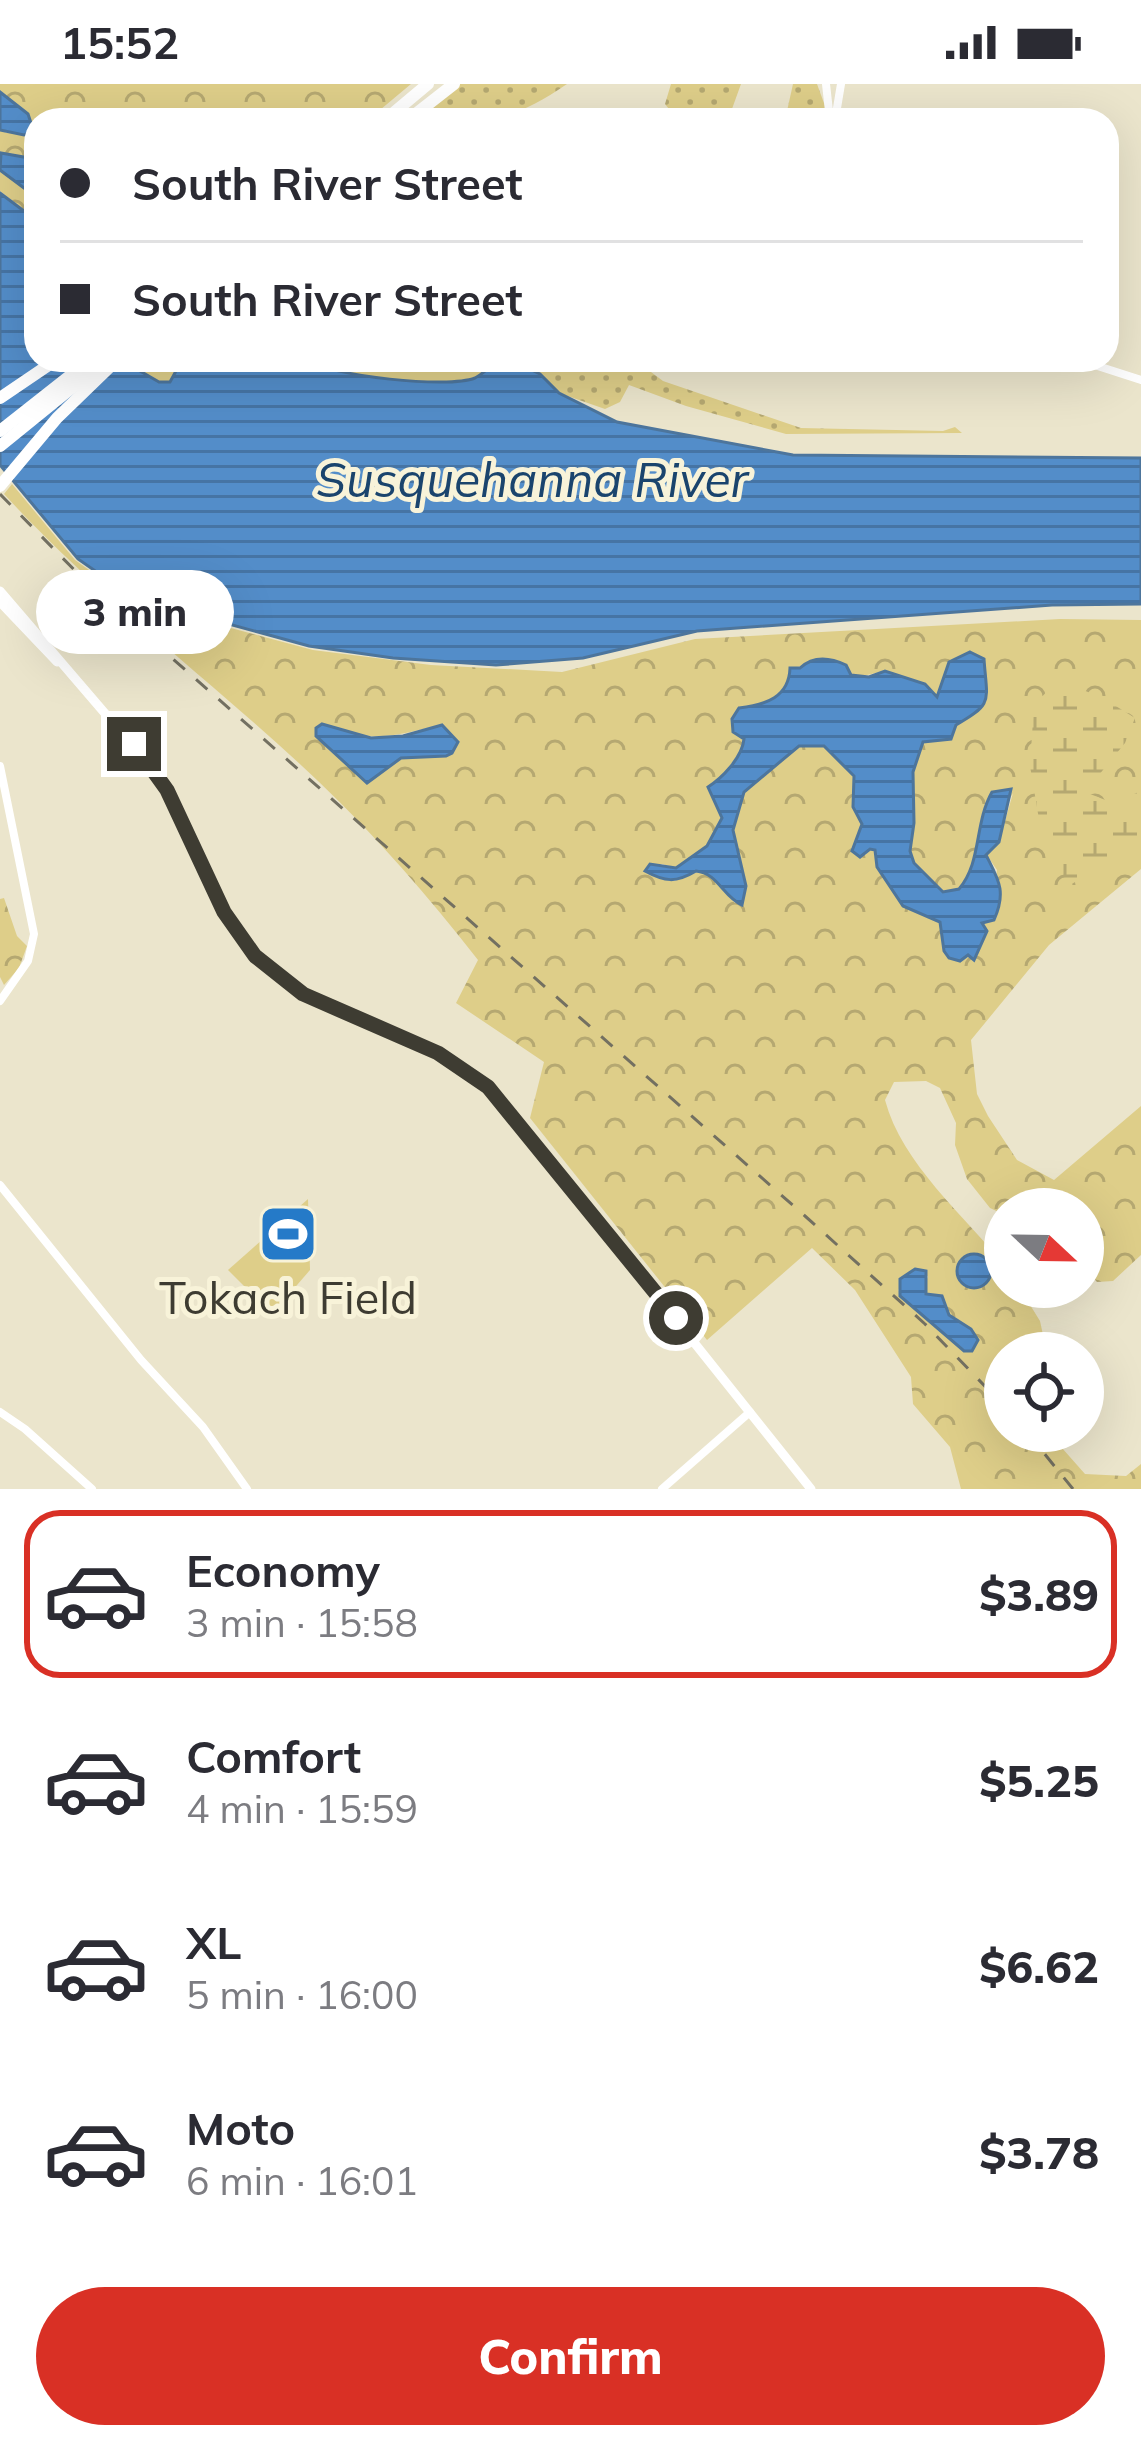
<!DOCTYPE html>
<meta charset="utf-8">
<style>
:root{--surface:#fff;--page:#f2f2f3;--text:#2b2b33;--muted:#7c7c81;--line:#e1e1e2;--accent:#d93025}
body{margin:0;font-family:Mulish,sans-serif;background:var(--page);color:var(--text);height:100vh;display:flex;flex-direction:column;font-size:45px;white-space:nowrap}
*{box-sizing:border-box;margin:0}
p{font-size:39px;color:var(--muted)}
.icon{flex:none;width:66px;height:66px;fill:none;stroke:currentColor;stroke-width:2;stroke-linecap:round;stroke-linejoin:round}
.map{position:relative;height:1405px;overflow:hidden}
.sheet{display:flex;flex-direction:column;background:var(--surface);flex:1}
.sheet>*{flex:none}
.banner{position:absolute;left:24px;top:24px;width:1095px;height:264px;border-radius:36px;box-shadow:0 12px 48px #0002;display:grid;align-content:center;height:264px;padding:0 36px;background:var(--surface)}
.needle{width:78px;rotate:112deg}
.tools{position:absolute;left:984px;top:1104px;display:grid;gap:24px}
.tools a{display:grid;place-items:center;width:120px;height:120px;border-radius:50%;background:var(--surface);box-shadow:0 12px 48px #0002;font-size:60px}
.end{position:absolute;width:54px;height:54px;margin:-27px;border:15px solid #3e3c32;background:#fff;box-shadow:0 0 0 6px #fff}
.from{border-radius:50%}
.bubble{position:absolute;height:84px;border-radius:42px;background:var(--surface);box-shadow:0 12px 48px #0002;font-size:39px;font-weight:800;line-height:84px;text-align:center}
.banner b{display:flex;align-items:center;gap:42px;height:114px;font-size:45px}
.banner b+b{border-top:3px solid var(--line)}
.banner i{width:30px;height:30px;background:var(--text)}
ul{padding:21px 0 0;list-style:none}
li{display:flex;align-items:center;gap:36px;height:168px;margin:0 24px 18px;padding:0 12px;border:6px solid transparent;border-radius:36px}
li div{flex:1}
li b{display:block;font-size:45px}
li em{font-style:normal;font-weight:800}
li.on{border-color:var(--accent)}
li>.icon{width:108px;height:108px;stroke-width:1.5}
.cta{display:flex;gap:24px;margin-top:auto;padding:24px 36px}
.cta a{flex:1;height:138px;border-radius:72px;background:var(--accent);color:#fff;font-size:48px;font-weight:800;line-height:138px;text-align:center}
.status{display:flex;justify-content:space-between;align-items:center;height:84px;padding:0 60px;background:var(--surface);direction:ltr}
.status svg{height:33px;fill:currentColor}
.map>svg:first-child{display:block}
.green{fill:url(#green-dots)}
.forest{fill:url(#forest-crowns);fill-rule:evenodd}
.wetland{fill:url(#wetland-marsh)}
.pitch{fill:#dece89}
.water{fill:url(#water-rules);stroke:#4d759c;stroke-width:3}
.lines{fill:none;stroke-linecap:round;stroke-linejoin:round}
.secondary{stroke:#fff;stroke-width:8}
.primary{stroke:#fff;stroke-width:9}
.highway{stroke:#fff;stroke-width:12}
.rail{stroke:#737061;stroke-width:3;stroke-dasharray:15 15;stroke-linecap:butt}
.route{stroke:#3e3c32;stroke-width:15}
.labels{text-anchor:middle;stroke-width:10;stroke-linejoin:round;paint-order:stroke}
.poi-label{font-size:45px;fill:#3e3c32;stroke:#f8f3d9}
.water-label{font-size:48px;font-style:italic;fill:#1a446d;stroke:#f8f3d9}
</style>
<div class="status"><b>15:52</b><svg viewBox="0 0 49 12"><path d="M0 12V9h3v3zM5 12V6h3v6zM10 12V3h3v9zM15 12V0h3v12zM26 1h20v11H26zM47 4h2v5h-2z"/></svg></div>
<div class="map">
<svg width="1141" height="1405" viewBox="0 0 1141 1405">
<defs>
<pattern id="green-dots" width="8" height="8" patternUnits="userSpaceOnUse" patternTransform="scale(3)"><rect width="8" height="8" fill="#dece89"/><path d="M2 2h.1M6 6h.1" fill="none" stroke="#b5a871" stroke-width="1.8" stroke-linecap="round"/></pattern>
<pattern id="forest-crowns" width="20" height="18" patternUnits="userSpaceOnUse" patternTransform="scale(3)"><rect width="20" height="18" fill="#dece89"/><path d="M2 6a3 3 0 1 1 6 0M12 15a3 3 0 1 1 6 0" fill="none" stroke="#b5a871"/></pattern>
<pattern id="wetland-marsh" width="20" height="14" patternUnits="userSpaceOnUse" patternTransform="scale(3)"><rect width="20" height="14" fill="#dece89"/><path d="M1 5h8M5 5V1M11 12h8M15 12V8" fill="none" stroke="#b5a871"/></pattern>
<pattern id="water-rules" width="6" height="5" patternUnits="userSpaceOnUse" patternTransform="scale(3)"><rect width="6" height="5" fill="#538dc9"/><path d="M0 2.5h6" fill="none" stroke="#4674a4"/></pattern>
</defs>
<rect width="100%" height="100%" fill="#ebe5cc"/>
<g class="green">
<path d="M 460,0 L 567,0 C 508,41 485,36 416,36 Z"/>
<path d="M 671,0 L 741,0 L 728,36 C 707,36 677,39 665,20 Z"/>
<path d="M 793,0 L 817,0 L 825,22 L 824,36 L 785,36 Z"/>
<path d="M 510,276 L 635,276 L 663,297 L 801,344 L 943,347 L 955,343 L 962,349 L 786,350 L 686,322 L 629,301 L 620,318 L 605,325 L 559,309 L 540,290 Z"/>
</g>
<g class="forest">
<path d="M 0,0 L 411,0 L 368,36 L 36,36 L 36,135 L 0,107 L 0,46 L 7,49 L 28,30 L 0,8 Z"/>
<path d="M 121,276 L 182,276 L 170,298 L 159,298 Z"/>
<path d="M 306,276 L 497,276 C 491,282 483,290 475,294 C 448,305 331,292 306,276 Z"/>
<path d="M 12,400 L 75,476 L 134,518 L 313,566 L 431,581 L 562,588 L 695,555 L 1060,535 L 1141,536 L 1141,785 L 1049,861 L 971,956 L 977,1010 L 988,1032 L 1017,1076 L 1054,1096 L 1141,1022 L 1141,1171 L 1113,1197 L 1097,1198 L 1083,1182 L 1083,1125 L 1005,1125 L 1005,1131 L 990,1124 L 967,1095 L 955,1061 L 956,1039 L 940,1004 L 926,997 L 894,998 L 885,1016 C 902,1080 964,1131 1005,1182 L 1005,1203 L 1019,1203 L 1040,1237 L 1047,1269 L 1005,1269 L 1005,1347 L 1047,1347 L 1085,1390 L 1126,1392 L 1141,1380 L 1141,1405 L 961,1405 L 950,1363 L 913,1320 L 911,1293 L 855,1206 L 812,1164 L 707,1256 L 530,1034 L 544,978 L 456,919 L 478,876 C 429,813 376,752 318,697 C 215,599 100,515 4,410 ZM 984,575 L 986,618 L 956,641 L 951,655 L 923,658 L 913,688 L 915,719 L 910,767 C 913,784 928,798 943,808 L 959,806 L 1013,709 L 999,758 L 986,770 L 997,786 L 989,837 L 981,839 L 987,847 L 974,875 L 968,871 L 955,877 L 944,867 L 941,838 L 903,822 L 878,784 L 877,769 L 873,764 L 865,771 L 857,756 L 862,740 L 853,723 L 854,692 L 824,662 L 799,662 L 744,708 L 733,746 L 746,802 L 735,819 L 711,790 L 700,787 L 674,797 L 647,789 L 662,780 L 676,784 L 707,762 L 723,734 L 713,699 L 718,698 L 744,662 L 739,624 L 768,620 L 790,597 L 790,584 L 804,582 L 858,593 L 885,587 L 925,600 L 937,613 L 942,606 L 945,585 ZM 442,641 L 445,672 L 401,674 L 377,690 L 353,650 C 386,657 410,647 442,641 ZM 928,1192 L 923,1207 L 946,1220 L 949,1231 L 971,1245 L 898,1206 Z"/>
<path d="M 4,814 L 17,852 L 27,862 L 19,884 L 4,901 L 0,893 L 0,815 Z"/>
</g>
<path class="wetland" d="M 1058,596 L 1103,614 L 1135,634 L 1125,659 L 1085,708 L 1113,719 L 1141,707 L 1141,754 L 1128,767 L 1070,801 L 1043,759 L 1030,682 L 1034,621 Z"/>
<path class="pitch" d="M 308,1115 L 310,1186 L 272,1230 L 228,1186 Z"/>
<g class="water">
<path d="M 0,8 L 28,30 L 34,48 L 24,51 L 0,46 Z"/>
<path d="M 1,69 L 29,74 L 36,81 L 36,113 L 0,86 Z"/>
<path d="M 0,109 L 36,136 L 36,276 L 121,276 L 159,298 L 170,298 L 182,276 L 306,276 C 331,292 448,305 475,294 C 483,290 491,282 497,276 L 510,276 L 540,290 L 559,309 L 617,338 L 793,371 L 1141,374 L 1141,520 L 1052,521 L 697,547 L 583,574 L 496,581 L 393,574 L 309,562 L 134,514 L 78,475 L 0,381 Z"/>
<path d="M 970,568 L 984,575 C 987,618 994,619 956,641 L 951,655 L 923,658 L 913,688 L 914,739 L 910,767 L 914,779 L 943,808 L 959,805 C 982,778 974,740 992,708 L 1011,705 L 999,758 L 986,771 C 998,795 1007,807 994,836 L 982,839 L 987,847 L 974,876 L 968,871 L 960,877 L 949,874 L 944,867 L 940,838 L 903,822 L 877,783 L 875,766 L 870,765 L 860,773 L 852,767 L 862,740 L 853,723 L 854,692 L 824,662 L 799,662 L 744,708 L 733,746 L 746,802 L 742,821 C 723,813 718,789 696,787 C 676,799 665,798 645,787 L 650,780 L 676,784 L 707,762 L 722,734 L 708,703 C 722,694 742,674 744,655 L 733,648 L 732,635 L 739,624 C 766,621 789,613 790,584 L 800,584 C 813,572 829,573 846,581 L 851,591 L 869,593 L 885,587 L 925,600 L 937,613 L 949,578 Z"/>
<path d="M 322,640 L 371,654 L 403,652 L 442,641 L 458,658 L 452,669 L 446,672 L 401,674 L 367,699 L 316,652 L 316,644 Z"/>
<circle cx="974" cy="1187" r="17"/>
<path d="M 915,1185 L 926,1187 L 926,1210 L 942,1212 L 949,1231 L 971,1245 L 978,1256 L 972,1267 L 964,1267 L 900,1212 L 900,1195 Z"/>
</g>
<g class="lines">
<g class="secondary">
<path d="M 826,0 L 830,36"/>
<path d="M 835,36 L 841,0"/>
<path d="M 1079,276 L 1141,296"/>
<path d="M 0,682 L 34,850 L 28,877 L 0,917"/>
<path d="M 0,1101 L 141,1276 L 203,1343 L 247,1405"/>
<path d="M 0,1328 L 25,1345 L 92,1405"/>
<path d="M 662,1405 L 750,1328"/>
</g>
<g class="primary">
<path d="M 0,507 L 157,690 L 223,828 L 258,875 L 303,910 L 449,975 L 499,1014 L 811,1405"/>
<path d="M 0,518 L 57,578"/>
</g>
<g class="highway">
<path d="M 385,36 L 428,0"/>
<path d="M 408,36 L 454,0"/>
<path d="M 0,314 L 56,276"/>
<path d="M 0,347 L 90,276"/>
<path d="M 0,362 L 106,276"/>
<path d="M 0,402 L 57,334 L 117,276"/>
</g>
<g class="rail">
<path d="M 0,410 L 89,501 L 805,1132 L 925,1240 L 1005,1323"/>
<path d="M 1026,1347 L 1073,1405"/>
</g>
</g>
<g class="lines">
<path class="route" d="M 134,660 L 167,706 L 224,828 L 255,872 L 303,910 L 438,969 L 488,1003 L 676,1234"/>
</g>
<defs>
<g id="stadium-square" transform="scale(3)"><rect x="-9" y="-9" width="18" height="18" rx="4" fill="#257ac8" stroke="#f8f3d9"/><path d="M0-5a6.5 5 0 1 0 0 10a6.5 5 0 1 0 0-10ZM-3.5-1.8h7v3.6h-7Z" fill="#fff"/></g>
</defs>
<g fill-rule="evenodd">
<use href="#stadium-square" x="288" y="1150"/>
</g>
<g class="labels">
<g class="poi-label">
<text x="288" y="1230">Tokach Field</text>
</g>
<g class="water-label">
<text x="532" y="413">Susquehanna River</text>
</g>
</g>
</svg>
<div class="tools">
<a><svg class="needle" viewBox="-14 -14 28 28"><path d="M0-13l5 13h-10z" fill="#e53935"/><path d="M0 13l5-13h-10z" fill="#7c7c81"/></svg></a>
<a><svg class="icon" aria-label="locate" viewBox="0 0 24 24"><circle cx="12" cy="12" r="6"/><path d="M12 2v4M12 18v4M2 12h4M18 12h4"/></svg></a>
</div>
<i class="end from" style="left:676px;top:1234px"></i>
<i class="end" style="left:134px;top:660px"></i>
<div class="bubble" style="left:36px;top:486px;width:198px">3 min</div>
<div class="banner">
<b><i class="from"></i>South River Street</b>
<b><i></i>South River Street</b>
</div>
</div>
<section class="sheet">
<ul>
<li class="on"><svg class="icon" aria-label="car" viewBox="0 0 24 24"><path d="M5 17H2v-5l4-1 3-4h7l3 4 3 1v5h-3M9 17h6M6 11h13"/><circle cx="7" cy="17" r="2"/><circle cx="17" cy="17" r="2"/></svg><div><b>Economy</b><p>3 min · 15:58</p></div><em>$3.89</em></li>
<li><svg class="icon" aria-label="car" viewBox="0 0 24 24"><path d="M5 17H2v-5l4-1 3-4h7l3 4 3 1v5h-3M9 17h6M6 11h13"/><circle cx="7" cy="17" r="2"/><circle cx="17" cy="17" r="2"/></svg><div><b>Comfort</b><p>4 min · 15:59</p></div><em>$5.25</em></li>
<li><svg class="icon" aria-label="car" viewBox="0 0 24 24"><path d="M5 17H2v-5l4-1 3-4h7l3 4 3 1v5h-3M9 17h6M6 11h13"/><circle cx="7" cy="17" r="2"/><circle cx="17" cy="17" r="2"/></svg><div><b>XL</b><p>5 min · 16:00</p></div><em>$6.62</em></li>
<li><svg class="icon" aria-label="car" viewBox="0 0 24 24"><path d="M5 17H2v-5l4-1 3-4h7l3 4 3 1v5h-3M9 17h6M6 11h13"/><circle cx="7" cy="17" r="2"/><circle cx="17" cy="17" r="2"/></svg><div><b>Moto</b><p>6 min · 16:01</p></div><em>$3.78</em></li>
</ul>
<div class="cta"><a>Confirm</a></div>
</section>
